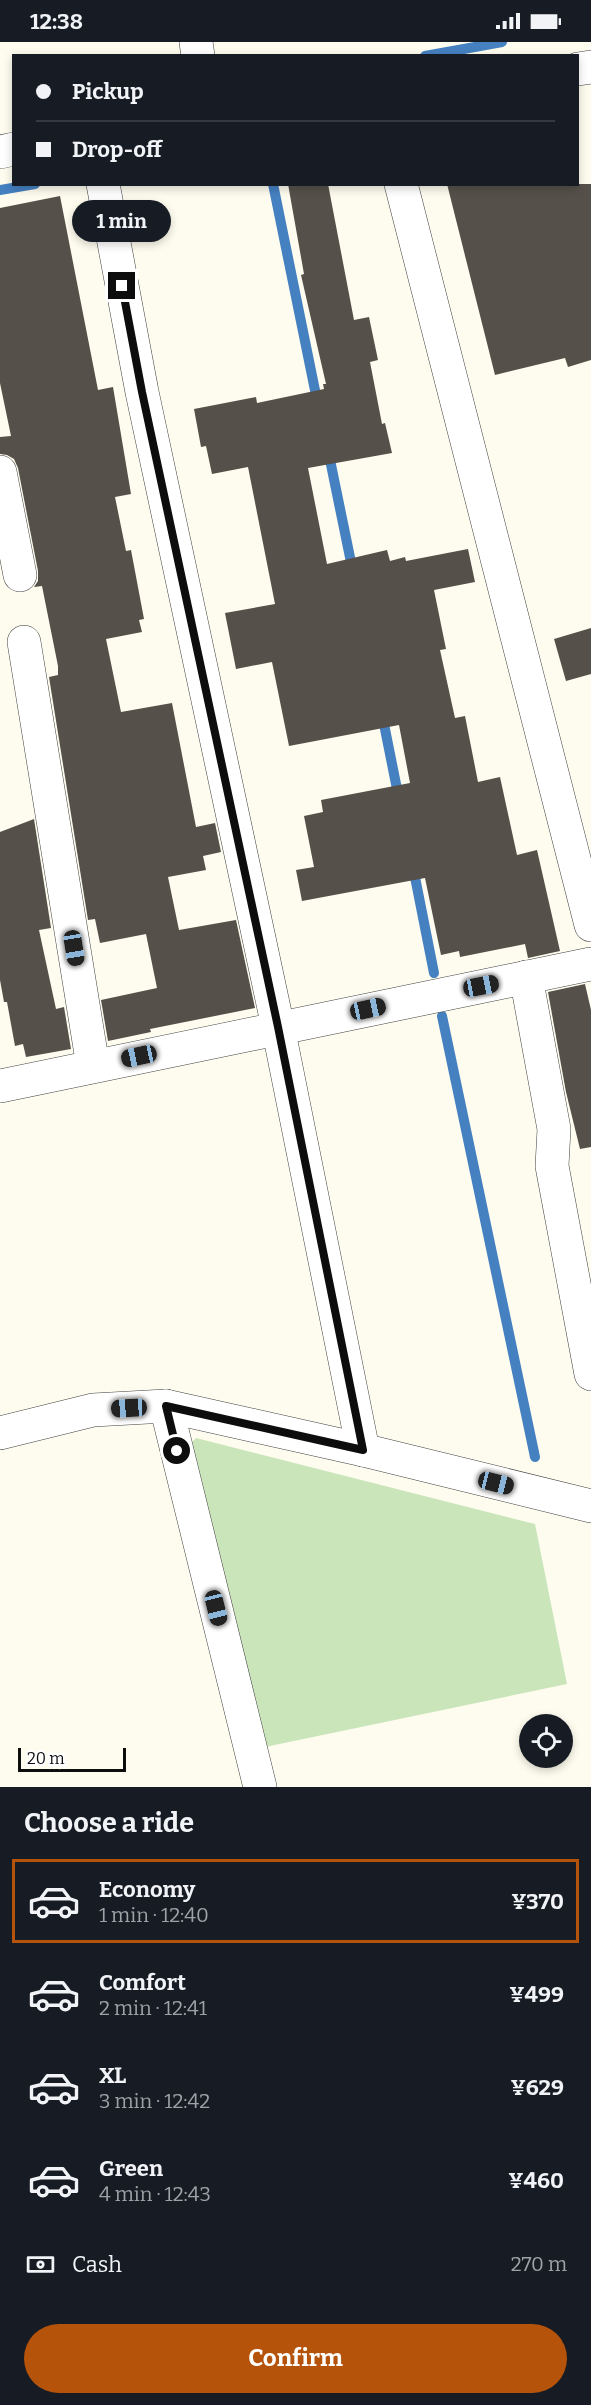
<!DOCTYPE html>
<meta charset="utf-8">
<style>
:root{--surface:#171b24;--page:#20242c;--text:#f1f3f6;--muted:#9ea1a6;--line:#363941;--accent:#b45309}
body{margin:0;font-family:Bitter,serif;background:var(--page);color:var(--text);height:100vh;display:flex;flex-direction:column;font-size:22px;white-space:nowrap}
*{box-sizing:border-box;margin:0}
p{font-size:20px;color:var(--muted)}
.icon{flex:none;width:33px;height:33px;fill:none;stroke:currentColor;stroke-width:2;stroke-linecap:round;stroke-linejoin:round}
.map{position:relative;height:1745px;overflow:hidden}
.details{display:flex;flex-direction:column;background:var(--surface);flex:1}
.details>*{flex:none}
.hud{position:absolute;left:12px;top:12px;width:567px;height:132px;border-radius:0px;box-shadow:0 3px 9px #0003;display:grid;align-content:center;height:132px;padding:0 24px;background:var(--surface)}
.controls{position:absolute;left:519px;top:1672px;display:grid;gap:12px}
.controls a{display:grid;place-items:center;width:54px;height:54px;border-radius:50%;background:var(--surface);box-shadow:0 3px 9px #0003;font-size:30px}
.scale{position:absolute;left:18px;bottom:15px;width:108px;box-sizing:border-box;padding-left:6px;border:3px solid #0d0d0d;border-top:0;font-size:16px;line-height:21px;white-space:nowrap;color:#0d0d0d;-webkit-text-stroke:4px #fff;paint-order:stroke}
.end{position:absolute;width:27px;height:27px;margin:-14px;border:8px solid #0d0d0d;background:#fff;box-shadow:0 0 0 3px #fff}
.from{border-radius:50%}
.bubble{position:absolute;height:42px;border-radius:21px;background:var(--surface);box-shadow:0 3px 9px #0003;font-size:20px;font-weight:700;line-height:42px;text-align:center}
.car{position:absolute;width:18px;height:36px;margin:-18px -9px;border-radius:8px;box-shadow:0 0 4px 2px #0007;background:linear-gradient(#222 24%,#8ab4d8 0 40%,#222 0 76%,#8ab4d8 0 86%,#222 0)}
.hud b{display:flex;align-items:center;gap:21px;height:57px;font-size:22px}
.hud b+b{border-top:2px solid var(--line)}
.hud i{width:15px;height:15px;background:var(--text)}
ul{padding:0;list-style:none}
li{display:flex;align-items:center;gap:18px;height:84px;margin:0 12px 9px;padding:0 12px;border:3px solid transparent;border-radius:0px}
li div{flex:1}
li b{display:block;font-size:22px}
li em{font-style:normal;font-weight:700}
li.selected{border-color:var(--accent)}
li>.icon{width:54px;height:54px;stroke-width:1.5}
h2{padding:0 24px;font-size:27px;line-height:72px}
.pay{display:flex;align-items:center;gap:15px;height:66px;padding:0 24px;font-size:22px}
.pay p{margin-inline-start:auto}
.cta{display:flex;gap:12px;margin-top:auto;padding:12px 24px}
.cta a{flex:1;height:69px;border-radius:36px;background:var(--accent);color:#fff;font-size:24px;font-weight:700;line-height:69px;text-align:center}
.status{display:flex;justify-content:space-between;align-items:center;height:42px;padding:0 30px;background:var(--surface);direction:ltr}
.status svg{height:16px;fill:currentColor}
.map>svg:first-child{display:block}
.green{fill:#cbe5bb}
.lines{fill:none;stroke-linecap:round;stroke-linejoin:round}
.stream{stroke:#4580c1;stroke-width:10}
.building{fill:#55504a}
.minor-casing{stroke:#404040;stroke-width:34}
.minor{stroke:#fff;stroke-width:33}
.route{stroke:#0d0d0d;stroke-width:8}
</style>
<div class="status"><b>12:38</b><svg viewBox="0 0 49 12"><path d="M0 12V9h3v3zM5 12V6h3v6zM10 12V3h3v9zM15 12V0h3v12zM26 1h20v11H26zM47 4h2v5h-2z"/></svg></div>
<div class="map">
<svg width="591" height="1745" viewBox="0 0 591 1745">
<rect width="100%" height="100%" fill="#fdfcee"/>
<path class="green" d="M 196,1396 L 535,1482 L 567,1642 L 265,1705 L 189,1403 Z"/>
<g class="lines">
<g class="stream">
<path d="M 425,14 L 502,0"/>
<path d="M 273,142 L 318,363"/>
<path d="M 0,148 L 35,142"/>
<path d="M 328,408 L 353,530"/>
<path d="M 382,672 L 399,757"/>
<path d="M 413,825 L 434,931"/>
<path d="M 442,974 L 535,1415"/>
</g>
</g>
<g class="building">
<path d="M 288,142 L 328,142 L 354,278 L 369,275 L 378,318 L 370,320 L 382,382 L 385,381 L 392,411 L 308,426 L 327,522 L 387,508 L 390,519 L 405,515 L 406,519 L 468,507 L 475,540 L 434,548 L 446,607 L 440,608 L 455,676 L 465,674 L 478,740 L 500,735 L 517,813 L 537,808 L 560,909 L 528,916 L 525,902 L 460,915 L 459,909 L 441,913 L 425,836 L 302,859 L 296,828 L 314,825 L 304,774 L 323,770 L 321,758 L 410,741 L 399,683 L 289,704 L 272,620 L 236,627 L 225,571 L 275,562 L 248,425 L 212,432 L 206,404 L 201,405 L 194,367 L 256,355 L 257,361 L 324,347 L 323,342 L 326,342 L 301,233 L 304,232 Z"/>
<path d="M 447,142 L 591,142 L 591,318 L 568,325 L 565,316 L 495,333 Z"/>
<path d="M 60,154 L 98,348 L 113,345 L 131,452 L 115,455 L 126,509 L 131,508 L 144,577 L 139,578 L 142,590 L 106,597 L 121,670 L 172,661 L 196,785 L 215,781 L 221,810 L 203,814 L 206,828 L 168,835 L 179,888 L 236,878 L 255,966 L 150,987 L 151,990 L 108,999 L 101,958 L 157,946 L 146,892 L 100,901 L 95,877 L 88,878 L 49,635 L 58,633 L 58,624 L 42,544 L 34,545 L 38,539 L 38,529 L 18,426 L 14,417 L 7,413 L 0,412 L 0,395 L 11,394 L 0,341 L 0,166 Z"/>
<path d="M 591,586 L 591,632 L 566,639 L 554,597 Z"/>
<path d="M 34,777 L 51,886 L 39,888 L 56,967 L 64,965 L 71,1007 L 26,1015 L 23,1002 L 15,1004 L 7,960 L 4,960 L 0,938 L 0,790 Z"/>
<path d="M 585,942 L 591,968 L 591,1105 L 580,1107 L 566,1050 L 548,950 Z"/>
</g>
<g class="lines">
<g class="minor-casing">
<g id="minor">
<path d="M 196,0 L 198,14"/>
<path d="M 578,27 L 591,25"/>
<path d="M 0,110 L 14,107"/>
<path d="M 103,142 L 142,350 L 278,985 L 363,1408"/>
<path d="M 401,142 L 591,883"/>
<path d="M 0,430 L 20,533"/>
<path d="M 24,600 L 93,1024"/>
<path d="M 526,935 L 554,1087 L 552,1124 L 591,1332"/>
<path d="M 0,1044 L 591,922"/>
<path d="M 166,1364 L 260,1745"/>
<path d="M 0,1391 L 93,1368 L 166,1364 L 363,1408 L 591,1464"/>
</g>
</g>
<use href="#minor" class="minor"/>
</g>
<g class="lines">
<path class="route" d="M 122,244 L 142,350 L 278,985 L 363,1408 L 166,1364 L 177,1409"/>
</g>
</svg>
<div class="controls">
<a><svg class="icon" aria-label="locate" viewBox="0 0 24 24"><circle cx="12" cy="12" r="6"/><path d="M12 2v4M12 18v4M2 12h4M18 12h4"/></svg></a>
</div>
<div class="scale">20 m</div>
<i class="end from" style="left:177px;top:1409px"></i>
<i class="end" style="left:122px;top:244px"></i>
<div class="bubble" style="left:72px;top:158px;width:99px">1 min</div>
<i class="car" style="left:74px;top:906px;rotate:171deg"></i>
<i class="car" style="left:481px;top:944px;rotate:79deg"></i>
<i class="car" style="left:368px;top:967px;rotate:78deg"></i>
<i class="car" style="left:139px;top:1014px;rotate:258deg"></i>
<i class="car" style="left:129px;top:1366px;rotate:267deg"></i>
<i class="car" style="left:496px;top:1441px;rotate:104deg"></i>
<i class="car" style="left:216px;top:1566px;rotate:166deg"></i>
<div class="hud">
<b><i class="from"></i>Pickup</b>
<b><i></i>Drop-off</b>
</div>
</div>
<section class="details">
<h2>Choose a ride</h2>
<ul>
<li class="selected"><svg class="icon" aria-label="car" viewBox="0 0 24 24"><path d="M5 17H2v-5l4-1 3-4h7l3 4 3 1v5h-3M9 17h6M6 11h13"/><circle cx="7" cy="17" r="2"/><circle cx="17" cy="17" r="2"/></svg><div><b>Economy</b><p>1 min · 12:40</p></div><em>¥370</em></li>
<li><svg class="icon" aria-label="car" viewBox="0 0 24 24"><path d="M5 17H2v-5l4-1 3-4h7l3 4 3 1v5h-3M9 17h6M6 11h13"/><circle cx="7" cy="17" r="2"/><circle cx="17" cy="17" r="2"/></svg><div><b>Comfort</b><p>2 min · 12:41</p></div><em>¥499</em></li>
<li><svg class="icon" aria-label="car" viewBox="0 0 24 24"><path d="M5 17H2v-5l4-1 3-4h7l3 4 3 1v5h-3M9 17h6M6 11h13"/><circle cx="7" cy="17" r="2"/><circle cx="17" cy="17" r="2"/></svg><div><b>XL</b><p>3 min · 12:42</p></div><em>¥629</em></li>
<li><svg class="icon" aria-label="car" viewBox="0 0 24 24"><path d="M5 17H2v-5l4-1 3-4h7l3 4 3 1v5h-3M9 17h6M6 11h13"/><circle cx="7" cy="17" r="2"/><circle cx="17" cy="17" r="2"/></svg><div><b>Green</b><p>4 min · 12:43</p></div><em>¥460</em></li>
</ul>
<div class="pay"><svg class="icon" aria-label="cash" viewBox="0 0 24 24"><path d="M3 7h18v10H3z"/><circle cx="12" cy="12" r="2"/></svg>Cash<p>270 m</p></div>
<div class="cta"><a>Confirm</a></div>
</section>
